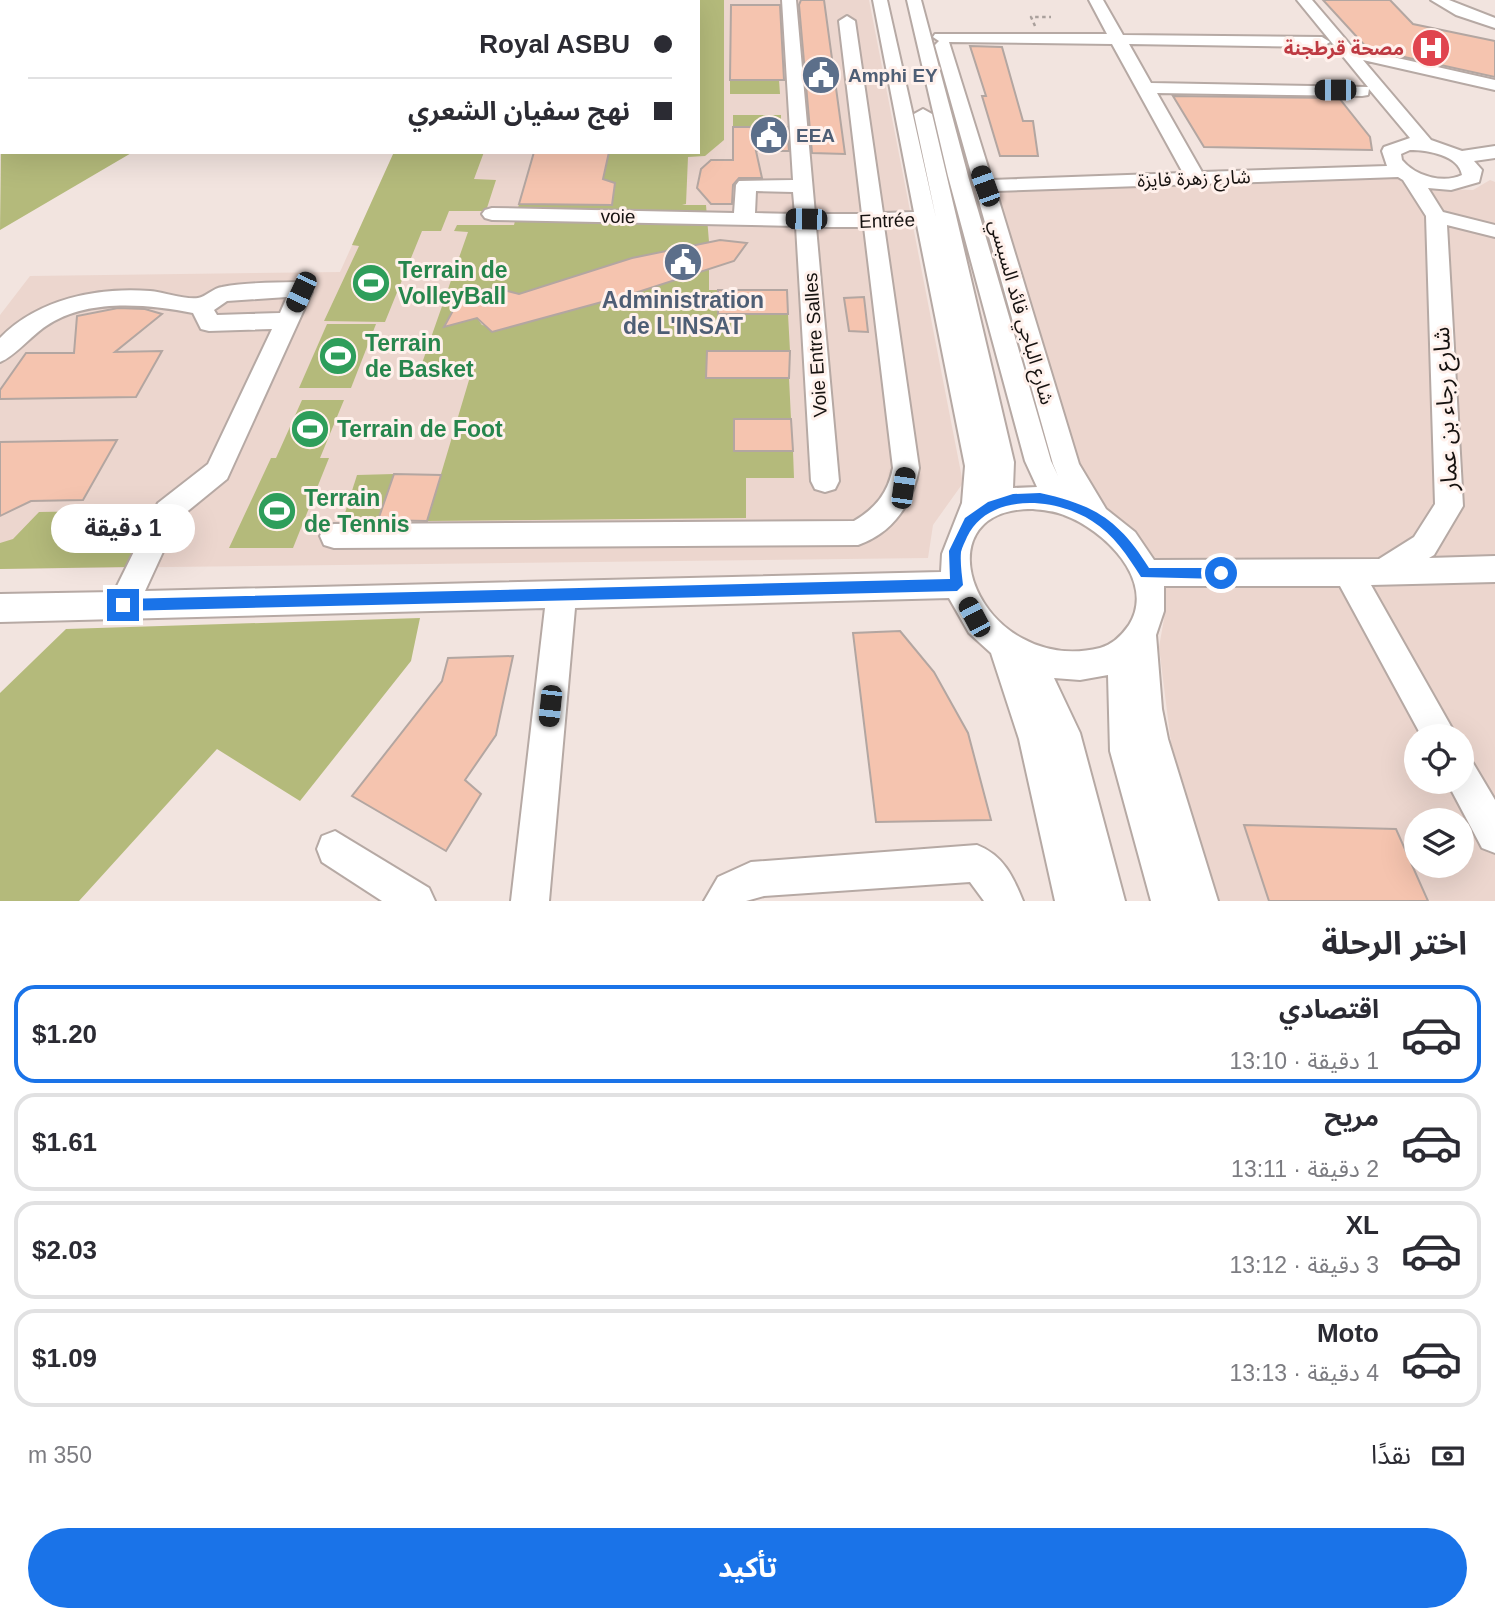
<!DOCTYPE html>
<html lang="ar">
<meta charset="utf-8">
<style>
:root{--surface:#fff;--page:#f2f2f3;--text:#2b2b33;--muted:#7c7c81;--line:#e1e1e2;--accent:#1a73e8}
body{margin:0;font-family:Helvetica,"Noto Sans Arabic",sans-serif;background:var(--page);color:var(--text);direction:rtl;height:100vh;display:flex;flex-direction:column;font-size:26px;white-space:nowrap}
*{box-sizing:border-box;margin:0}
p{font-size:23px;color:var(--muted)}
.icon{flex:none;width:38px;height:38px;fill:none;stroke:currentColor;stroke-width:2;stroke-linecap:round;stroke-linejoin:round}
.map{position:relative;height:901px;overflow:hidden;direction:ltr}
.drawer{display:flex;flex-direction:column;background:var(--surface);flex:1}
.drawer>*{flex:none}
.guide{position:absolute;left:0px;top:0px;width:700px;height:154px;box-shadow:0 7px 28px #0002;direction:rtl;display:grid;align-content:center;height:154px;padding:0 28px;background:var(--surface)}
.fabs{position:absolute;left:1404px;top:724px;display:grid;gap:14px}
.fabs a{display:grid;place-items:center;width:70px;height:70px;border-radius:50%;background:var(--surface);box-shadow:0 7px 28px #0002;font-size:35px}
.end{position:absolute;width:32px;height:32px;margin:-16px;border:9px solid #1a73e8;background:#fff;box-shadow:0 0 0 4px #fff}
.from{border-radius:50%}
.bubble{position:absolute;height:49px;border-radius:24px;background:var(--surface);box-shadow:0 7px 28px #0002;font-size:23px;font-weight:700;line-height:49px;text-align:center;direction:rtl}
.car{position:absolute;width:21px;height:42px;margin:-21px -10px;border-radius:9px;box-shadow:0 0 5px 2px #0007;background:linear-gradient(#222 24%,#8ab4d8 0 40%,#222 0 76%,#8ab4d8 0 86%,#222 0)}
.guide b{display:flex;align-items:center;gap:24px;height:66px;font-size:26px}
.guide b+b{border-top:2px solid var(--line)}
.guide i{width:18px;height:18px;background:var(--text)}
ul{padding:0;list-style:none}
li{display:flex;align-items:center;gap:21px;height:98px;margin:0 14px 10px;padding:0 14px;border:4px solid var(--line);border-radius:21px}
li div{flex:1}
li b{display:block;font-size:26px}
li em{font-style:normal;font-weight:700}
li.on{border-color:var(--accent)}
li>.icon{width:63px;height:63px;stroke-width:1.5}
h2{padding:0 28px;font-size:32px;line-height:84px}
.pay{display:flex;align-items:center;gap:18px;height:77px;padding:0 28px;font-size:26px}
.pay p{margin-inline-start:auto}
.button{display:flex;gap:14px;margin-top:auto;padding:14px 28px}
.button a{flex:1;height:80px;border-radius:42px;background:var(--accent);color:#fff;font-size:28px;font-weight:700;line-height:80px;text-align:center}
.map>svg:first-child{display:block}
.built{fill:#ecd6ce;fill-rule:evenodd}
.green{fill:#b4ba7b}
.building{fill:#f5c4af;stroke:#b3a6a1;stroke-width:2}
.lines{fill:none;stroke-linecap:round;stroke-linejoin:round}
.minor-casing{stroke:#b6a9a4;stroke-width:4}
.path{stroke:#aaa09c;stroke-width:2.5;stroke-dasharray:3.5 3.5;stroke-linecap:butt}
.minor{fill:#fff;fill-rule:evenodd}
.route{fill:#1a73e8}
.labels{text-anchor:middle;stroke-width:6;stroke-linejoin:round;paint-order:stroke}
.far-health-label{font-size:19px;font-weight:bold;fill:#be3a42;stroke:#fff1ec;text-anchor:end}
.far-service-label{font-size:19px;font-weight:bold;fill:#4e5e75;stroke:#fff1ec;text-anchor:start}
.far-street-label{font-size:19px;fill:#161210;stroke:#fff1ec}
.leisure-label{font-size:23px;font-weight:bold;fill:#27864d;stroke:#fff1ec;text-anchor:start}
.service-label{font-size:23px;font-weight:bold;fill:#4e5e75;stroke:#fff1ec}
.street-label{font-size:23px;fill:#161210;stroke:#fff1ec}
</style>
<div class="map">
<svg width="1495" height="901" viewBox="0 0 1495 901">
<rect width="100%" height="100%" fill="#f2e4df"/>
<g class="built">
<path d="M 463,0 L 869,0 L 963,483 L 933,525 L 928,558 L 0,569 L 0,315 L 30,276 L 340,272 L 394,152 L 698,152 L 698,2 Z"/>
<path d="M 1403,176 L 1437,189 L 1473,190 L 1490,180 L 1495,182 L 1495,901 L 1219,901 L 1171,743 L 1159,647 L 1164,619 L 1153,565 L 1108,514 L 1080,467 L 995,191 ZM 1416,737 L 1461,737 L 1461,782 L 1416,782 ZM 1416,821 L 1461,821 L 1461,866 L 1416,866 Z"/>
</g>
<g class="green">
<path d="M 463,0 L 724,0 L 724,140 L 705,156 L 688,157 L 686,204 L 682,205 L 706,205 L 709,242 L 632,258 L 519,294 L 496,288 L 480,290 L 456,305 L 450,315 L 450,324 L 477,318 L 482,325 L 488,326 L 492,332 L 630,294 L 709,269 L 709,290 L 718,290 L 718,314 L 788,314 L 790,351 L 707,351 L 706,378 L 789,378 L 791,419 L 735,419 L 734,451 L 793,451 L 794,478 L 746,478 L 746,518 L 427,521 L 472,370 L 420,369 L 468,232 L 454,231 L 457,225 L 514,225 L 519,204 L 611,205 L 615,183 L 603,179 L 609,152 L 698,152 L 698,2 Z"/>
<path d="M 2,68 L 2,152 L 133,152 L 0,230 Z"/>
<path d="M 730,80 L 779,80 L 780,94 L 730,94 Z"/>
<rect x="733" y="115" width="48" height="12"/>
<path d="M 394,152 L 484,152 L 474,179 L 496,180 L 486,211 L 449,211 L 441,231 L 422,231 L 385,322 L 324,321 L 359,246 L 352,245 Z"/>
<path d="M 327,324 L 376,324 L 351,388 L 299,388 Z"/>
<path d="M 302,400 L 344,400 L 320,458 L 329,458 L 293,548 L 229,548 L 271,458 L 276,458 Z"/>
<path d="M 394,474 L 376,524 L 357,524 L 346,517 L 345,513 L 357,475 Z"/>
<path d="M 155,510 L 126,567 L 0,569 L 0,543 L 13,539 L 39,512 Z"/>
<path d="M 420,618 L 411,661 L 300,801 L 217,749 L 79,901 L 0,901 L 0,693 L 66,629 Z"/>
</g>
<g class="building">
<path d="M 801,0 L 824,0 L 845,154 L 812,153 L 799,5 Z"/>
<path d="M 1323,0 L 1390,0 L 1413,24 L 1495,41 L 1495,77 L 1368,49 Z"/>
<path d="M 731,5 L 780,5 L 784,80 L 730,80 Z"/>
<path d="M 970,46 L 1002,47 L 1023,121 L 1033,121 L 1038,156 L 1000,156 L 982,96 L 986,96 Z"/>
<path d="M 1173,96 L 1339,98 L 1370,137 L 1372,150 L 1204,147 Z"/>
<path d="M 733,127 L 787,127 L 789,151 L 756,151 L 762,178 L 739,178 L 733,185 L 732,204 L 711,204 L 697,188 L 701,169 L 711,160 L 733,160 Z"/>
<path d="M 534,152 L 609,152 L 603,179 L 615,183 L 612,205 L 519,204 Z"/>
<path d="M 720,240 L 747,243 L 734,261 L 635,293 L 492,332 L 477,318 L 444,327 L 456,305 L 480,290 L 496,288 L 519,294 L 632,258 Z"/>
<path d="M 718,290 L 787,290 L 788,314 L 718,314 Z"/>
<path d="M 864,297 L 868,332 L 849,331 L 844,298 Z"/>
<path d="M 118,308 L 145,309 L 162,314 L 115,352 L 162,351 L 136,397 L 0,399 L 0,390 L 26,353 L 74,353 L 77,316 Z"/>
<path d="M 707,351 L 790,351 L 789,378 L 706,378 Z"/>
<path d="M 734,419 L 791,419 L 793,451 L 734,451 Z"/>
<path d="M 117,440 L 83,500 L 31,501 L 0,516 L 0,442 Z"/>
<path d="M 394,474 L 441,475 L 427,521 L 378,520 Z"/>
<path d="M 900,631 L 934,672 L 968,733 L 991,820 L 876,822 L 853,633 Z"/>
<path d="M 513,656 L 496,735 L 465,780 L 481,794 L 446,851 L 352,796 L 442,681 L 448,658 Z"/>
<path d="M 1244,825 L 1396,829 L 1428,901 L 1269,901 Z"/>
</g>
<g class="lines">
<g class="minor-casing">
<g id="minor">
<path d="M 782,0 L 796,0 L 815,214 L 862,214 L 839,21 L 847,16 L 855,21 L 883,213 L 914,212 L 873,0 L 887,0 L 936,218 L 914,114 L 923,109 L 932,114 L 1014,462 L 1013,488 L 1037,487 L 1025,461 L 948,176 L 907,0 L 921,0 L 968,176 L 1051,461 L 1058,476 L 1053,464 L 935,45 L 939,41 L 933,37 L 935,34 L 1107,34 L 1089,0 L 1103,0 L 1123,35 L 1322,37 L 1330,42 L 1322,47 L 1129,44 L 1151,83 L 1368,87 L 1297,0 L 1312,0 L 1353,48 L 1495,80 L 1495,90 L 1363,60 L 1431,140 L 1462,151 L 1495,146 L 1495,158 L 1474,161 L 1482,170 L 1479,182 L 1451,190 L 1428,188 L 1443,212 L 1495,225 L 1495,237 L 1447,225 L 1463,506 L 1434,555 L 1429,558 L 1495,556 L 1495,582 L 1371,585 L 1457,737 L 1422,737 L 1340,586 L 1164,586 L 1164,611 L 1156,635 L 1162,709 L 1168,739 L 1218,901 L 1151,901 L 1110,751 L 1108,675 L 1080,680 L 1054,678 L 1080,733 L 1125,901 L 1055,901 L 1019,739 L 991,653 L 969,633 L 949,598 L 575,608 L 549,901 L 511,901 L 545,608 L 0,622 L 0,594 L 114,592 L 158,503 L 208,464 L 272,329 L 209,331 L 201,329 L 193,313 C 147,304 87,298 46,326 C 32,335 14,357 0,362 L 0,338 C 38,299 97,287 150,291 C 163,292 186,300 198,298 C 206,297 213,288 222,287 C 246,282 272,283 297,282 L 305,284 L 312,292 L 227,479 L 178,519 L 145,591 L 941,572 L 942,554 L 962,503 L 965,466 L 917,225 L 884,226 L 919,468 C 913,503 893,533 858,545 L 334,548 L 324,545 L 320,536 L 324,527 L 334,524 L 854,521 C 876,508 888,493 893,468 L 864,227 L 816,227 L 839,481 L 835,489 L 825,492 L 815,489 L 811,481 L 796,226 L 492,220 L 485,218 L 482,214 L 485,210 L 492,208 L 734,213 L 736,185 L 739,181 L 793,180 ZM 949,42 L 1112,44 L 1183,173 L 992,180 ZM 1369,89 L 1410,138 L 1384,147 L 1382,151 L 1387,166 L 1202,172 L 1157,93 L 1362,96 L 1368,95 ZM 1410,150 C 1427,150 1459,155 1462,175 C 1443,184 1415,176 1402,160 L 1401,154 ZM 1398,177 L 1403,180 L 1426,216 L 1435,504 L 1414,537 L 1379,559 L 1154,560 L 1135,532 L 1106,509 L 1079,464 L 996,191 ZM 756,191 L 793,192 L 795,214 L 755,213 ZM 287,297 L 280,313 L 217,315 L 214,310 L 227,301 ZM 1033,509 C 1043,510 1055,511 1064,515 C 1103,529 1157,580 1129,625 C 1122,635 1112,645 1100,648 C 980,677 913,508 1033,509 Z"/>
<path d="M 1431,0 L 1449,0 L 1495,18 L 1495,28 L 1456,15 Z"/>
<path d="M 2,51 L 2,61 L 0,62 L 0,52 Z"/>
<path d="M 1461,758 L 1473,763 L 1495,800 L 1495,853 L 1482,848 L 1447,782 L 1461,782 Z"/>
<path d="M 335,831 L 429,888 L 435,901 L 382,901 L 322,862 L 317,849 L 322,836 Z"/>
<path d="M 977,845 C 1003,855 1013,876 1023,901 L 984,901 L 970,882 L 764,896 L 746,901 L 704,901 L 718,877 L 751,862 Z"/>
</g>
</g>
<path class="path" d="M 1035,26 L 1031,17 L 1051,17"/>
<use href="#minor" class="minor"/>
</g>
<path class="route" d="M 1040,493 C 1095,505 1119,520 1149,568 L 1221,568 L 1228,573 L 1221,579 L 1141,577 C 1127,555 1114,535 1092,521 C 1055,497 989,492 967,537 C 965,542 962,547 961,552 C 960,563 962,575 963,585 L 957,591 L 123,611 L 117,605 L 123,599 L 950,579 L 949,551 L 965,518 L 988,502 L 1013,494 Z"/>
<defs>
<g id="hospital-disc" transform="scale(2.0125)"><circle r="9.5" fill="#e0444e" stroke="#fff1ec"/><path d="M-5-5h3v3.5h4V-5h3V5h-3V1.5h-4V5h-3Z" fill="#fff"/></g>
<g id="civic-disc" transform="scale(2.0125)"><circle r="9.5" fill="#5c6f8a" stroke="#fff1ec"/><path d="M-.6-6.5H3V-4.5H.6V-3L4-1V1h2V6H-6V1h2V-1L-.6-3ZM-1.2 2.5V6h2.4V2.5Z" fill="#fff"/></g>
<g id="stadium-disc" transform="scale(2.0125)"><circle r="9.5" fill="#2e9e5b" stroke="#fff1ec"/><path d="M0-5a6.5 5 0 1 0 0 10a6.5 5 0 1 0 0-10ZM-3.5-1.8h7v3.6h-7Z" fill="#fff"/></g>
</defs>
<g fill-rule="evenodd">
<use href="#hospital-disc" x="1431" y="48"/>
<use href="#civic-disc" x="821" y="75"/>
<use href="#civic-disc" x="769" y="135"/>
<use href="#civic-disc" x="683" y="262"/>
<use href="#stadium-disc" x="371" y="283"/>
<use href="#stadium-disc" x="338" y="356"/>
<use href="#stadium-disc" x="310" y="429"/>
<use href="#stadium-disc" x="277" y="511"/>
</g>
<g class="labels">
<g class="far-health-label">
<text x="1404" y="55">مصحة قرطجنة</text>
</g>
<g class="far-service-label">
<text x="848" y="82">Amphi EY</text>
<text x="796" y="142">EEA</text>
</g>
<g class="far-street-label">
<text transform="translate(1194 178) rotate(-2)" y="7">شارع زهرة فايزة</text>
<text transform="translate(618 216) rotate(1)" y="7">voie</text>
<text transform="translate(887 220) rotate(-2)" y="7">Entrée</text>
<text transform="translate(1022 312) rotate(74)" y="7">شارع الباجي قائد السبسي</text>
<text transform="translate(815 345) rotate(-94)" y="7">Voie Entre Salles</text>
</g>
<g class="leisure-label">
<text x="398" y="278">Terrain de<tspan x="398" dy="26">VolleyBall</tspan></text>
<text x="365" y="351">Terrain<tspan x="365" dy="26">de Basket</tspan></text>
<text x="337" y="437">Terrain de Foot</text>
<text x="304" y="506">Terrain<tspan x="304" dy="26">de Tennis</tspan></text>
</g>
<g class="service-label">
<text x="683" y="308">Administration<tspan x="683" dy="26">de L'INSAT</tspan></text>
</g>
<g class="street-label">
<text transform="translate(1445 409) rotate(-93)" y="8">شارع رجاء بن عمار</text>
</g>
</g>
</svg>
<div class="fabs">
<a><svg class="icon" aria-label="locate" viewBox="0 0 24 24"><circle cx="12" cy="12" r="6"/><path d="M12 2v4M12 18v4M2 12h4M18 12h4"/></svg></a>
<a><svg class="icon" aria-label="layers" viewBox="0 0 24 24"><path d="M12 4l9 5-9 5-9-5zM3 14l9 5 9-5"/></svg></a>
</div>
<i class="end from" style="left:1221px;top:573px"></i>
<i class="end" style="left:123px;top:605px"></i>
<div class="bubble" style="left:51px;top:504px;width:144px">1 دقيقة</div>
<i class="car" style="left:1335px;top:90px;rotate:270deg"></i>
<i class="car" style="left:985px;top:186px;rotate:340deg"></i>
<i class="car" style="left:806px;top:219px;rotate:271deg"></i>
<i class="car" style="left:301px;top:292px;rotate:205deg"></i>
<i class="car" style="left:903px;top:488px;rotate:8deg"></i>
<i class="car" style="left:974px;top:617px;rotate:332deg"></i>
<i class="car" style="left:550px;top:706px;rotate:186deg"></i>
<div class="guide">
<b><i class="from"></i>Royal ASBU</b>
<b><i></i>نهج سفيان الشعري</b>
</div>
</div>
<section class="drawer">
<h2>اختر الرحلة</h2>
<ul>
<li class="on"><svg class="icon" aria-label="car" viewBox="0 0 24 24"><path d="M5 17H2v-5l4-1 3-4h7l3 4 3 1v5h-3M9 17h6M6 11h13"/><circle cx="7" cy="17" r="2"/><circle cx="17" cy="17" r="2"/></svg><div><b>اقتصادي</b><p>1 دقيقة · 13:10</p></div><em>$1.20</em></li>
<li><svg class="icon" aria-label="car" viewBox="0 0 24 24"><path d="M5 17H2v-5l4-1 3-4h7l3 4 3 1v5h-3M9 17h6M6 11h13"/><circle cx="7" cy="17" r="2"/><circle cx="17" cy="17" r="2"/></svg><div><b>مريح</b><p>2 دقيقة · 13:11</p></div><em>$1.61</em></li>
<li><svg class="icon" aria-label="car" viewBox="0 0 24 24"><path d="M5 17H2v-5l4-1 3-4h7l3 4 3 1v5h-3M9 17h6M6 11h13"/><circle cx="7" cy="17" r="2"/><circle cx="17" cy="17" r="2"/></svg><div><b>XL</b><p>3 دقيقة · 13:12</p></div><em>$2.03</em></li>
<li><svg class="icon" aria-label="car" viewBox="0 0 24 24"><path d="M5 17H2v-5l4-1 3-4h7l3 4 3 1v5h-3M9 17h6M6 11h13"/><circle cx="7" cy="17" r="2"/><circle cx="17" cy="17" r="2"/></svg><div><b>Moto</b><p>4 دقيقة · 13:13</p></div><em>$1.09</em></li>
</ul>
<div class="pay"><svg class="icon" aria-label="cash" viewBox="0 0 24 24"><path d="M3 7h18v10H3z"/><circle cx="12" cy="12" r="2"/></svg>نقدًا<p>350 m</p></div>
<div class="button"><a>تأكيد</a></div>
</section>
